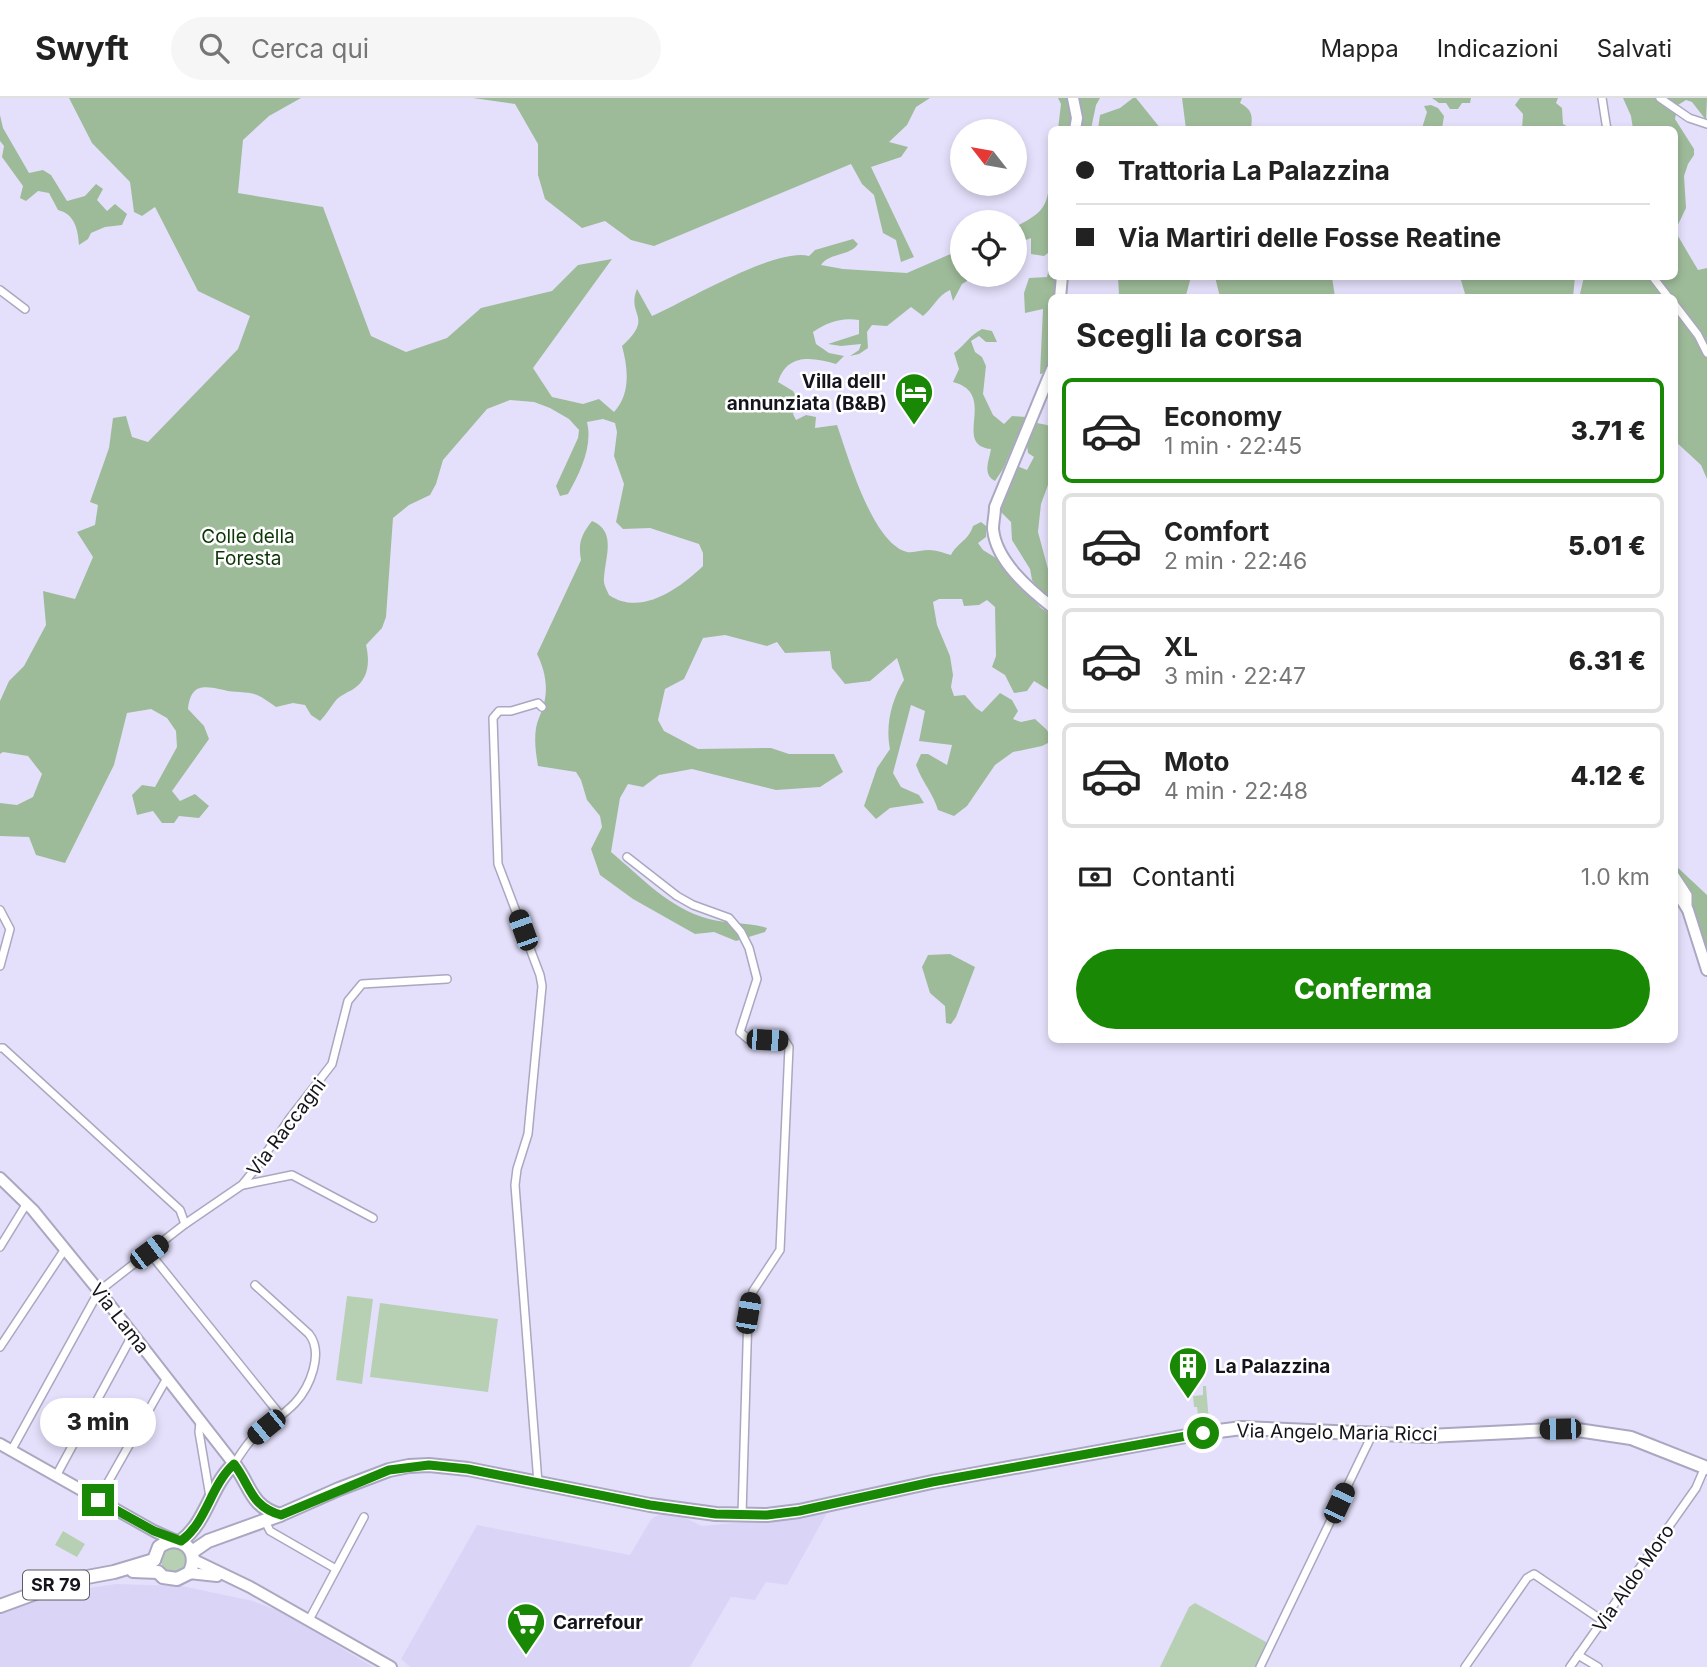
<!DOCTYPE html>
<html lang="it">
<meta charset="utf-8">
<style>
:root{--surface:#fff;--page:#f6f6f6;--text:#222;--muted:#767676;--line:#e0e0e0;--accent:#198804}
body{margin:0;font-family:Inter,sans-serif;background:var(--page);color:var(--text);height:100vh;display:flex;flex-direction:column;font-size:26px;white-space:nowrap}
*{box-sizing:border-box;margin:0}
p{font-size:23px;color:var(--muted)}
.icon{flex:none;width:38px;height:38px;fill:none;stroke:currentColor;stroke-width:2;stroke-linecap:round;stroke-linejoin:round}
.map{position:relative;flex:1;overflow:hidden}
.drawer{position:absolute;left:1048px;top:196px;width:630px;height:749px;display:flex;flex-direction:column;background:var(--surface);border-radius:10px;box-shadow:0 4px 10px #0003}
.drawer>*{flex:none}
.banner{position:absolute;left:1048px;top:28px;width:630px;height:154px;border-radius:10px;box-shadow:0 4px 10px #0003;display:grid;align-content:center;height:154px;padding:0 28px;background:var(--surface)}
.needle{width:46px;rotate:301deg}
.tools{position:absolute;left:950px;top:21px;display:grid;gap:14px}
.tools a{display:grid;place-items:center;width:77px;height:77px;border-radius:50%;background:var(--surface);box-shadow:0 4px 10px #0003;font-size:35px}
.end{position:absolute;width:32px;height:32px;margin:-16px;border:9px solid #198804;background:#fff;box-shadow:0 0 0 4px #fff}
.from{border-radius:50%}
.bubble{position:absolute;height:49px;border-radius:24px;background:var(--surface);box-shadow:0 4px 10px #0003;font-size:23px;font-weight:800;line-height:49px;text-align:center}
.car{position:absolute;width:21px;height:42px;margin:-21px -10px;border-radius:9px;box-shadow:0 0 5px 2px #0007;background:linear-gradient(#222 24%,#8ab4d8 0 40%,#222 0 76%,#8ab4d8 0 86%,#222 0)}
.banner b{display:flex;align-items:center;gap:24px;height:66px;font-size:26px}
.banner b+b{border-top:2px solid var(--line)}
.banner i{width:18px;height:18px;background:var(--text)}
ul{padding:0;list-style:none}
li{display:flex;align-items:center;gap:21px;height:105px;margin:0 14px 10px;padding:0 14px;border:4px solid var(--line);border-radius:10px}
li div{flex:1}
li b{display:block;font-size:26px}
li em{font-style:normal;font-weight:800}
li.current{border-color:var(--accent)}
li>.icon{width:63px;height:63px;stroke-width:1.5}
h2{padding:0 28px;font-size:32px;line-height:84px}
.pay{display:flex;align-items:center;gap:18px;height:77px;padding:0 28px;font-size:26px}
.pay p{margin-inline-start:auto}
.button{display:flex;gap:14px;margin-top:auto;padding:14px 28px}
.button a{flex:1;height:80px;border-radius:42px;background:var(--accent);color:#fff;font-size:28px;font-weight:800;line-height:80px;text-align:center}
header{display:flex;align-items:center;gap:42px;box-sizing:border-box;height:98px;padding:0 35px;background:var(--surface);border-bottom:2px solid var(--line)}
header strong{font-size:33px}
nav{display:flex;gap:38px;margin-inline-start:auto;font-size:24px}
.search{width:490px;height:63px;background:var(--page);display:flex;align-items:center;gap:18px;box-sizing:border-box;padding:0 24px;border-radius:38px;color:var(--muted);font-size:26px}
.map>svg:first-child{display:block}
.built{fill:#dad5f7}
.green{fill:#b7d0b4}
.forest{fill:#9ebb99}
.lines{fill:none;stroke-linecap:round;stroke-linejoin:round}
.minor-casing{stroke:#aaa7c0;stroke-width:10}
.secondary-casing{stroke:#aaa7c0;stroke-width:14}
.primary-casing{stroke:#aaa7c0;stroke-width:16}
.minor{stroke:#fff;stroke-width:7}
.secondary{stroke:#fff;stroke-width:10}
.primary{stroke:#fff;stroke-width:12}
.route{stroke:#198804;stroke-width:9}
.labels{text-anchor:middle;stroke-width:5;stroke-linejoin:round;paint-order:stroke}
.shield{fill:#fff;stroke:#5b5a61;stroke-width:2}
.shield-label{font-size:18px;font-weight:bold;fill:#15141d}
.poi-label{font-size:19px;font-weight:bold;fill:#15141d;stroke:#fff;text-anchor:start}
.park-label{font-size:19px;fill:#0d3707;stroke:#fff}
.street-label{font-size:19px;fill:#15141d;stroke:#fff}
</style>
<header>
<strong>Swyft</strong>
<div class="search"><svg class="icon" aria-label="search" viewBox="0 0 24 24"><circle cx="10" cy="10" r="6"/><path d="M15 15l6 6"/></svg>Cerca qui</div>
<nav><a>Mappa</a><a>Indicazioni</a><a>Salvati</a></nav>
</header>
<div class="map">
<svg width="1707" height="1569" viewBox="0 0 1707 1569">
<rect width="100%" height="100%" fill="#e4e0fb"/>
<g class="built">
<path d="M 828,1413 L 787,1487 L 766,1484 L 755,1502 L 731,1499 L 690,1569 L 410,1569 L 401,1561 L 477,1427 L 630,1457 L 650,1423 L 654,1419 L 666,1414 L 673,1414 L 702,1428 L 777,1421 Z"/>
<path d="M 116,1486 L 182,1488 L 253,1503 L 282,1514 L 373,1569 L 0,1569 L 0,1513 L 61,1494 Z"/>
</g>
<g class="green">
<path d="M 347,1198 L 373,1201 L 362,1286 L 336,1282 Z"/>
<path d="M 380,1205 L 498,1221 L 488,1294 L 370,1279 Z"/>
<path d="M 1203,1288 L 1206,1288 L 1209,1324 L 1199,1325 L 1197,1309 L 1194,1309 L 1193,1298 L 1203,1297 Z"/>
<path d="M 63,1433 L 85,1446 L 77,1459 L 55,1447 Z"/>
<circle cx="174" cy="1462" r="13"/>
<path d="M 1195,1505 L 1266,1544 L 1266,1549 L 1257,1569 L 1160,1569 L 1189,1509 Z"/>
</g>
<g class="forest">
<path d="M 69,0 L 301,0 L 269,18 L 243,42 L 238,95 L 323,109 L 371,238 L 406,254 L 447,240 L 481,210 L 552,193 L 578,167 L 612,161 L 533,270 L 552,299 L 583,306 L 599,301 L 614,314 C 631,296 628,270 622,248 C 655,218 626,218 637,191 L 652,218 C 685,204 776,149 809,158 L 815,152 L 853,141 L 858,146 C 849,159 830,154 821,167 L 843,171 L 907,175 L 962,151 L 962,177 L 977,177 L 962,186 L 953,203 L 950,192 C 937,198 934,209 923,218 L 911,209 L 887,228 L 872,227 L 867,234 L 868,250 L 859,256 L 850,258 L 859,252 L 861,246 L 841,248 L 828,246 L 859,236 L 859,222 C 842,219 827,224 813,234 L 816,246 L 829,255 L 844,258 L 836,266 C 812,259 787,255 778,284 L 793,293 L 798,302 L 793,316 L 796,322 L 806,317 L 816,319 L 815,330 L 837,327 C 848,358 872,445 907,454 C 914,455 922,452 929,452 C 936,452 944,455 951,457 C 957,445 969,442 973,428 L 981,424 L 986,428 L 986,439 L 978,445 L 983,452 L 996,460 L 1041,510 L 1052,517 L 1052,594 L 1034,583 L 1027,593 L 1014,595 L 1005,577 L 992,569 L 996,558 L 995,509 L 987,502 L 979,507 L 964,508 L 962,501 L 939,501 L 933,504 L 937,527 L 950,558 L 953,577 L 951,589 L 954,598 L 965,597 L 976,610 L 982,614 L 1000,595 L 1012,602 L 1018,613 L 1013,621 L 1021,624 L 1035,621 L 1047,632 L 1052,643 L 1042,648 L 1013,654 L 995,667 L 967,708 L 954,718 L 938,712 C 933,695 922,684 916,667 L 921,656 L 928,656 L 947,667 L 952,647 L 919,643 L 925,613 L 911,607 L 893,675 L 901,689 L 919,697 L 924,705 L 890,710 L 876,721 L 864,708 L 877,670 L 890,651 C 885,627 892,601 904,582 L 897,560 L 870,583 L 845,586 L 832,570 L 830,553 L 785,555 L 777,544 L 767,548 L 725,537 L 703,540 L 684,581 L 665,591 L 658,622 L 664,633 L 698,651 L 771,650 L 789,656 L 834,656 L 843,674 L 820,689 L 776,692 L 692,671 L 659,677 L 643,689 L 628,686 L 620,700 L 611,754 C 641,779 670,811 709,821 C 728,826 748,824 767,830 L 765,834 L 736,843 L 714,834 L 695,836 L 633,801 L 600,777 L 591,751 L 602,729 L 600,718 L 587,702 L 581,682 L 576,674 L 538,668 C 536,656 534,643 536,630 C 537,623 541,616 543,609 C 549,591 545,572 537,556 L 581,462 C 578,445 581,437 592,423 C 617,433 605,459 604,480 C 603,486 607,492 609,497 C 641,519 680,490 703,468 L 703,455 L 699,446 L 650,430 L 623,431 L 616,424 L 624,386 L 614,358 L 617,334 L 615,325 L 603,321 L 587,324 C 593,348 580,375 568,396 L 560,398 L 556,388 L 578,340 L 579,332 L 569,321 L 550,310 L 534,304 L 510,302 L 487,311 L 443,362 L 436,386 L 430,397 L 409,407 L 393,420 L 386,519 L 382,530 L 366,547 C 370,564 369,582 352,592 C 346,595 342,597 337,601 C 331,608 327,616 320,623 L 311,617 L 305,607 L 293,605 L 276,609 C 270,605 264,600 257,597 C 247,593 234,595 224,592 C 204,588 191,585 188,611 L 204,628 L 209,641 L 172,693 L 180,703 L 195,696 L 209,708 L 199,720 L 179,718 L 174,725 L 162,725 L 153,713 L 137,717 L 132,697 L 142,687 L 155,689 L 177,649 L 176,633 L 167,620 L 151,611 L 127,615 L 114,667 L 65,765 L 36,757 L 29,739 L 0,738 L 0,705 L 17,707 L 33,699 L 42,676 L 28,658 L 3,654 L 0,656 L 0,603 L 9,583 L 24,568 L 46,527 L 43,493 L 75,501 L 93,459 L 77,434 L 95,427 L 98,407 L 90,404 L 109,350 L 113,320 L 126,318 L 132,339 L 148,344 L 238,251 L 250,218 L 198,193 L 155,109 L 142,118 L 134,114 L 130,84 L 92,45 Z"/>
<path d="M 473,0 L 930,0 L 916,9 L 907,27 L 889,44 L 908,49 L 901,59 L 871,69 L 914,159 L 901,164 L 896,142 L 883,135 L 874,97 L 862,86 L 851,66 L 654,148 L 631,142 L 605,123 L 582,130 L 545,101 L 538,77 L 538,46 L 515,6 Z"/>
<path d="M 1058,0 L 1067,0 L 1072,13 L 1070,31 L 1058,31 L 1061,6 Z"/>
<path d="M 1079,0 L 1100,0 L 1096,7 L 1091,31 L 1082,31 Z"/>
<path d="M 1133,0 L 1136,0 L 1161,31 L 1098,31 L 1100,17 L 1120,10 Z"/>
<path d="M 1182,0 L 1242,0 L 1240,5 C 1252,12 1253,17 1251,31 L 1186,31 Z"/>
<path d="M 1432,0 L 1471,0 L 1470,5 L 1462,5 L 1458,11 L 1450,11 L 1446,5 L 1439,5 Z"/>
<path d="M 1520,0 L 1558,0 L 1556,5 L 1562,10 L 1563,26 L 1572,31 L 1522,31 L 1523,16 L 1515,7 Z"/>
<path d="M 1623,0 L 1707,0 L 1706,22 L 1692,4 L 1686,2 L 1678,7 L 1675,21 L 1694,51 L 1694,57 L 1688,66 L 1684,78 L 1686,110 L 1675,133 L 1698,172 L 1707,170 L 1707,381 L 1701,367 L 1675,343 L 1675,200 L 1579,200 L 1584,179 L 1675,178 L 1675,32 L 1633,31 L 1631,18 Z"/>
<path d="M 1431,7 L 1438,10 L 1444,18 L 1442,31 L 1422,30 L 1427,14 L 1424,8 Z"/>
<path d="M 0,17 L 3,30 L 29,75 L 43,72 L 51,77 L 67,103 L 85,98 L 96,86 L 103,91 L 97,102 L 107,113 L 115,106 L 127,116 L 122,127 L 105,129 L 91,135 L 88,141 L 79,147 C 78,132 75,116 58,112 L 49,95 L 38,93 L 26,103 L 20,100 L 23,88 L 2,59 L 4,48 L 0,43 Z"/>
<path d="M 1052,72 L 1052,152 L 1044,158 L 1031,156 L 1031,140 L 1015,146 L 1015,129 C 1049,112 1046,107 1052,72 Z"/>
<path d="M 1052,156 L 1052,178 L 1057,179 L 1055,199 L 1052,200 L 1052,244 L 1050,261 L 1045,275 L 1040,276 L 1043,211 L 1025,215 L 1024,195 L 1029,180 L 1047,179 Z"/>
<path d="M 1118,179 L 1118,178 L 1191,179 L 1186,197 L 1177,200 L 1110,199 L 1119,196 Z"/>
<path d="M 1215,179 L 1332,179 L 1335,199 L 1220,199 Z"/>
<path d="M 1460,179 L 1575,179 L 1573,199 L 1466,199 Z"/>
<path d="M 982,231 L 992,233 L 997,244 L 986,244 L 979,238 L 971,243 L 975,254 L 982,259 L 986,268 L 983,296 L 993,317 L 1004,326 L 1012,318 L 1026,319 L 1003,371 L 995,383 C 982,376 989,363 991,351 C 951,347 999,296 953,284 L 959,271 L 954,255 C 965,247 970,237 982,231 Z"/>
<path d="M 1037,325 L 1047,327 L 1052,330 L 1052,376 L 1041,406 L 1038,434 L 1052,486 L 1052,505 L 1043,498 L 1032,482 L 1030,471 L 1012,442 L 1011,424 L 1000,413 L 999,398 L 1017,368 L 1027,372 L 1034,359 L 1028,355 C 1026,342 1027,334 1037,325 Z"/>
<path d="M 1675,767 L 1707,797 L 1707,853 L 1690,801 L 1675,782 Z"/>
<path d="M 950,856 L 975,869 L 956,919 L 951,926 L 946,925 L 945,908 L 930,895 L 922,869 L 928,857 Z"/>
</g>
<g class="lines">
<g class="minor-casing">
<g id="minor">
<path d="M 1602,0 L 1607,32"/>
<path d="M 1660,0 L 1689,20 L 1707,26"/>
<path d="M 1652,178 L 1669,200"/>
<path d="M 0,192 L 25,211"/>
<path d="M 1675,207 L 1698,237 L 1707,255"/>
<path d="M 627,759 L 677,798 L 693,807 L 729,820 L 741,834 L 749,850 L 757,881 L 740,934 L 748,941 L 785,943 L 789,949 L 780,1152 L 753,1193 L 748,1215 L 742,1417"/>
<path d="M 1675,777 L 1688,797 L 1688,808"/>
<path d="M 0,812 L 10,831 L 0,868"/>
<path d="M 0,950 L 3,950 L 180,1112 L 185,1126"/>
<path d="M 243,1087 L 292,1077 L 373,1120"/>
<path d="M 0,1149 L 27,1105"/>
<path d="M 149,1154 L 281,1318"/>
<path d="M 0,1249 L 65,1151"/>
<path d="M 200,1324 L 199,1334 L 210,1399"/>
<path d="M 11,1353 L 99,1193 L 185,1126 L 242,1087 L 256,1070 L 290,1020 L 332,966 L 348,903 L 362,886 L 447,881"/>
<path d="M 234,1366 C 240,1357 246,1347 253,1340 C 266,1327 283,1318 295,1305 C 310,1289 324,1255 309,1236 L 255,1187"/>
<path d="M 56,1378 L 133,1236"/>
<path d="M 538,1385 L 515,1087 L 517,1071 L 528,1036 L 542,888 L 540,877 L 498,766 L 493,620 L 499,613 L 511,613 L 538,605 L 542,609"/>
<path d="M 98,1402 L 167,1280"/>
<path d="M 265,1423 L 270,1433 L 336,1471"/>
<path d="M 309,1522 L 364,1419"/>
<path d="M 1578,1557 L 1598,1569"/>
<path d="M 1260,1569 L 1372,1337"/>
<path d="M 1465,1569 L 1527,1480 L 1534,1476 L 1603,1523"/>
<path d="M 1570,1569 L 1696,1390 L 1705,1369"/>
</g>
</g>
<g class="secondary-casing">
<g id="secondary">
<path d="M 1073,0 L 1077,20 L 1075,32"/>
<path d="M 1060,200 L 1062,178"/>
<path d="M 1052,271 L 995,409 C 995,416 993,424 993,431 C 996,463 1029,491 1052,509"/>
<path d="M 1675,791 L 1688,812 L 1707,872"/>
<path d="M 0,1080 L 33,1112 L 99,1193 L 234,1366"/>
<path d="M 0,1346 L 154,1433 L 174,1442"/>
<path d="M 194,1462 L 250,1489 L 391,1569"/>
<path d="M 189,1475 L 217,1478"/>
</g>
</g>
<g class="primary-casing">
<g id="primary">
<path d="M 181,1443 C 207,1424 210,1388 234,1366 C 251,1388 250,1408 280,1417"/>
<path d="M 192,1454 L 208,1443 L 280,1417 L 339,1391 L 389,1372 L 409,1368 L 429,1367 L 468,1371 L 650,1407 L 716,1416 L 767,1417 L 799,1413 L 932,1384 L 1203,1335 L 1242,1330 L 1428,1338 L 1571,1331 L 1631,1340 L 1707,1370"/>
<path d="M 133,1473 L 158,1474 L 163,1479 L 177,1481 L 189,1475 C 202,1453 179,1433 159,1449 L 154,1462"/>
<path d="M 0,1508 L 71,1482 L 114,1474 L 154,1462"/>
</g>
</g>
<use href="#minor" class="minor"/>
<use href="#secondary" class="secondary"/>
<use href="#primary" class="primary"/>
</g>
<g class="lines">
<path class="route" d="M 98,1402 L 154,1433 L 181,1443 C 207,1424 210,1388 234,1366 C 251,1388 250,1408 281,1417 L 389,1372 L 429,1367 L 468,1371 L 650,1407 L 716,1416 L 767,1417 L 799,1413 L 932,1384 L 1203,1335"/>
</g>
<defs>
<g id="hotel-pin" transform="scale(2.0125)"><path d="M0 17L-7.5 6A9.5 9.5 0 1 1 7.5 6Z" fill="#198804" stroke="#fff"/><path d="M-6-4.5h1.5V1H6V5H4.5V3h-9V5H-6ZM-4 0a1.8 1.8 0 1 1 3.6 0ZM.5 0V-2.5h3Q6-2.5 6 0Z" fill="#fff"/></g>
<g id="building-pin" transform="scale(2.0125)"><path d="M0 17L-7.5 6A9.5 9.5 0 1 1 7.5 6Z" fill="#198804" stroke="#fff"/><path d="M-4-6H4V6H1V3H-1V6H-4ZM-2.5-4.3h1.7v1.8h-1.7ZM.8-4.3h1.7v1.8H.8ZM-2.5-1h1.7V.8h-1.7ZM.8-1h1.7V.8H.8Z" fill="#fff"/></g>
<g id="supermarket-pin" transform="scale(2.0125)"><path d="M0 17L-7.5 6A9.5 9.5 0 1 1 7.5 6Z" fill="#198804" stroke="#fff"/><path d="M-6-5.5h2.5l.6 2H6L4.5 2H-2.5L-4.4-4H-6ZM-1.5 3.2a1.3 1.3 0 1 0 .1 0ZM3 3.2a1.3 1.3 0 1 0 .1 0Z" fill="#fff"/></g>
</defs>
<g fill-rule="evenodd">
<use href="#hotel-pin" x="914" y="294"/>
<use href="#building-pin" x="1188" y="1268"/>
<use href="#supermarket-pin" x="526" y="1524"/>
</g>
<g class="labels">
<rect class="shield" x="23" y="1472.5" width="66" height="29" rx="5"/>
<g class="shield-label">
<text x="56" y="1493">SR 79</text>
</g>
<g class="poi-label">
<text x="887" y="290" text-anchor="end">Villa dell'<tspan x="887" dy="22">annunziata (B&amp;B)</tspan></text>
<text x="1215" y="1275">La Palazzina</text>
<text x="553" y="1531">Carrefour</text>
</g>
<g class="park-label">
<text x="248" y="445">Colle della<tspan x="248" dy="22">Foresta</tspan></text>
</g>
<g class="street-label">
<text transform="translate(286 1029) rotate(-53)" y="7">Via Raccagni</text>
<text transform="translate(120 1220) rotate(52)" y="7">Via Lama</text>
<text transform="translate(1337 1334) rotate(1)" y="7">Via Angelo Maria Ricci</text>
<text transform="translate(1633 1480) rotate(-55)" y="7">Via Aldo Moro</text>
</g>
</g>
</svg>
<div class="tools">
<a><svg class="needle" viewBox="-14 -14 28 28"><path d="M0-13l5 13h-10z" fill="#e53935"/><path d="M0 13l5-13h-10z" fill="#767676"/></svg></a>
<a><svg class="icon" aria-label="locate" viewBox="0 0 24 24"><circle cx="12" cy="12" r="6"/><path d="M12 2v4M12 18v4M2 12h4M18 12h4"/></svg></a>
</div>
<i class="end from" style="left:1203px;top:1335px"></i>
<i class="end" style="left:98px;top:1402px"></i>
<div class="bubble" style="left:40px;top:1300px;width:116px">3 min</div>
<i class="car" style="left:523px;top:832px;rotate:340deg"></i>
<i class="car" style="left:767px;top:942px;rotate:93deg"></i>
<i class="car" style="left:149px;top:1154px;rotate:53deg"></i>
<i class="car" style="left:748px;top:1215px;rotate:10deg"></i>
<i class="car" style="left:266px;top:1329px;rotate:231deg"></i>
<i class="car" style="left:1560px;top:1331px;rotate:269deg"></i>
<i class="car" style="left:1339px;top:1405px;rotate:25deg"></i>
<div class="banner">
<b><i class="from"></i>Trattoria La Palazzina</b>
<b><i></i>Via Martiri delle Fosse Reatine</b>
</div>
<section class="drawer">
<h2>Scegli la corsa</h2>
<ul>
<li class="current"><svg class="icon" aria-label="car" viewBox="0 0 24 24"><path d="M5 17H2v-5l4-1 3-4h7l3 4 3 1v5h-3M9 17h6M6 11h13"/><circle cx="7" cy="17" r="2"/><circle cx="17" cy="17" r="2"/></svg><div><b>Economy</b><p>1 min · 22:45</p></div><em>3.71 €</em></li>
<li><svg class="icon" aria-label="car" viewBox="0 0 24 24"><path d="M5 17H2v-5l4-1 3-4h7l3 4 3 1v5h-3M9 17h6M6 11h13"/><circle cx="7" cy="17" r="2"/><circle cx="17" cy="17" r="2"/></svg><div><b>Comfort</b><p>2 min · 22:46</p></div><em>5.01 €</em></li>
<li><svg class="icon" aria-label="car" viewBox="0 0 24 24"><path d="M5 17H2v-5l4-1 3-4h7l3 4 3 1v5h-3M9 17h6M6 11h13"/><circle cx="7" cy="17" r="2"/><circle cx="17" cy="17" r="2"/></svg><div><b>XL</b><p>3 min · 22:47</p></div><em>6.31 €</em></li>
<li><svg class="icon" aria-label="car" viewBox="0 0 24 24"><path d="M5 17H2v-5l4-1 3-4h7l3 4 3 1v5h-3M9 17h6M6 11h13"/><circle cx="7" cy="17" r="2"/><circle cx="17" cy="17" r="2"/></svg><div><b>Moto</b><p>4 min · 22:48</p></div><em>4.12 €</em></li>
</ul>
<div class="pay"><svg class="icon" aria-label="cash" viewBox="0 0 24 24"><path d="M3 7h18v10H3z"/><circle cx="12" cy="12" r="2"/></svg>Contanti<p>1.0 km</p></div>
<div class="button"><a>Conferma</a></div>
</section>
</div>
